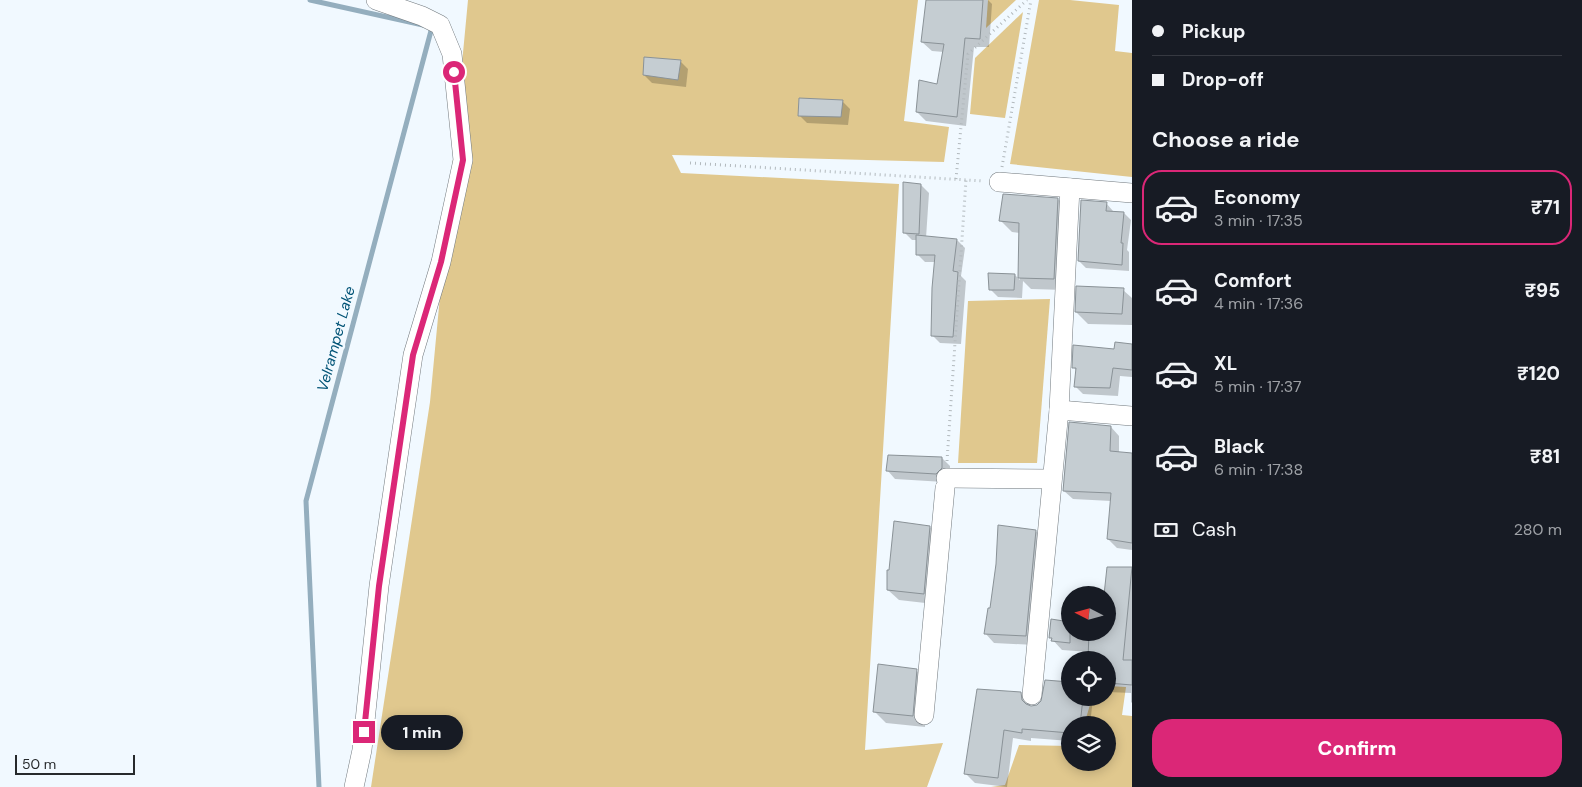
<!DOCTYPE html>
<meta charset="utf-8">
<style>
:root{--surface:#171b24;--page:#20242c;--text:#f1f3f6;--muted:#9ea1a6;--line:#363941;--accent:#db2777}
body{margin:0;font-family:"DM Sans",sans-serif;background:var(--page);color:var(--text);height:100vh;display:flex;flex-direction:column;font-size:19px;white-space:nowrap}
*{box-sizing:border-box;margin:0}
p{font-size:16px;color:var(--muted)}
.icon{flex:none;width:28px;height:28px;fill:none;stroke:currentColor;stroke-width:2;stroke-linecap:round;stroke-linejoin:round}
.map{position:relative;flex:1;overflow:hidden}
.sheet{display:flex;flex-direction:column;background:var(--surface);width:450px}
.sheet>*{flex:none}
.top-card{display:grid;align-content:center;height:110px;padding:0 20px;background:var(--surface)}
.needle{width:32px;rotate:276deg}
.fabs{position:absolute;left:1061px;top:586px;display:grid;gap:10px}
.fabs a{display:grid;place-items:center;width:55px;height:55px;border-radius:50%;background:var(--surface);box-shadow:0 2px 12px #0003;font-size:25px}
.scale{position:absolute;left:15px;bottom:12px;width:120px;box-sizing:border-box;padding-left:5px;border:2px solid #272a2c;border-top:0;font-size:14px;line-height:18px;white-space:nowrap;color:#272a2c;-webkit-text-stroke:4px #f1f9ff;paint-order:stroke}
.end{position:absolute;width:22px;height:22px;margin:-11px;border:6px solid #db2777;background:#fff;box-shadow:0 0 0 2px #fff}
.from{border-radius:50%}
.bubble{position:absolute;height:35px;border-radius:18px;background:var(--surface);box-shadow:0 2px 12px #0003;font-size:16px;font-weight:800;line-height:35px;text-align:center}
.top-card b{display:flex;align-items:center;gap:18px;height:48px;font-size:19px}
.top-card b+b{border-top:1px solid var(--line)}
.top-card i{width:12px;height:12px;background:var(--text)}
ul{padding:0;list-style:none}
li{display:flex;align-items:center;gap:15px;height:75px;margin:0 10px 8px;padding:0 10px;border:2px solid transparent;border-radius:20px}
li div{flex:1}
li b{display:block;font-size:19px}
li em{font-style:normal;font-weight:800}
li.current{border-color:var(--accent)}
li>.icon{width:45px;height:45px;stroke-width:1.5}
h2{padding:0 20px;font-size:22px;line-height:60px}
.pay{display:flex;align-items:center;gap:12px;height:55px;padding:0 20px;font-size:19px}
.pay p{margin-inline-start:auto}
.action{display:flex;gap:10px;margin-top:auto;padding:10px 20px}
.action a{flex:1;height:58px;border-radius:20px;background:var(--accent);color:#fff;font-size:20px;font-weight:800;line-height:58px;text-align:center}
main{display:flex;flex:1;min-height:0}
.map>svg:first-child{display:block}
.green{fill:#e0c88e}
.shadow{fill:#0003}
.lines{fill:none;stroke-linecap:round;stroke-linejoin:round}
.stream{stroke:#94aebe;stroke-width:5}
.building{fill:#c5cdd2;stroke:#8a9297}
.minor-casing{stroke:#71787d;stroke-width:20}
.path{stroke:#b2b9bd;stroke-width:3;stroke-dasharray:1 4;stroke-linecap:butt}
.minor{stroke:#fff;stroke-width:19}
.route{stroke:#db2777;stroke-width:6}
.labels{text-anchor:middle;stroke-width:5;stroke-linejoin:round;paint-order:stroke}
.water-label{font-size:15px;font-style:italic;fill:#005376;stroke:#f1f9ff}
</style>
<main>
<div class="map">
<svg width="1132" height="787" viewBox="0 0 1132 787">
<rect width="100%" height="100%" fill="#f1f9ff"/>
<g class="green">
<path d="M 468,0 L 918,0 L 904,121 L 949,127 L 944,162 L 672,155 L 681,173 L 899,184 L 865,750 L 943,743 L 927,787 L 371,787 L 430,402 Z"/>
<path d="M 988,0 L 1016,0 L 986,28 Z"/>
<path d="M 1039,0 L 1070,0 L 1119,5 L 1115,51 L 1132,53 L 1132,177 L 1010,164 Z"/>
<path d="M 1023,12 L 1005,118 L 970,114 L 975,58 Z"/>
<path d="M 1050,299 L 1037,463 L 958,463 L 968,301 Z"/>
<path d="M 1108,686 L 1126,687 L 1122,715 L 1132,716 L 1132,787 L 991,787 L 1005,785 L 1019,745 L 1070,746 L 1070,762 L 1108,762 L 1108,725 L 1084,725 L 1092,698 L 1108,698 Z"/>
</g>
<g class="shadow">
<path d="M 927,0 L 988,0 L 992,4 L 989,47 L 974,47 L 966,126 L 926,121 L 917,112 L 938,85 L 944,52 L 932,51 L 922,42 Z"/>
<path d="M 680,61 L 688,69 L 686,87 L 652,83 L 644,75 Z"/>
<path d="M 842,101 L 850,109 L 848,125 L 807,123 L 799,115 Z"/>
<path d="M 921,185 L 929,193 L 926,238 L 957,240 L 965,248 L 961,276 L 966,281 L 961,344 L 940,343 L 932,335 L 936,262 L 925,262 L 917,254 L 917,240 L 912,240 L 904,232 Z"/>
<path d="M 1058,199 L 1069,210 L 1065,290 L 1031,289 L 1023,281 L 1022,298 L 998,297 L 990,289 L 1015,275 L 1020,280 L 1020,233 L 1012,232 L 1001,221 Z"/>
<path d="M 1106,203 L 1113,211 L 1113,213 L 1124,213 L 1131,220 L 1127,250 L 1129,252 L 1129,271 L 1086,268 L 1079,261 Z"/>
<path d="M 1123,290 L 1132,298 L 1132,325 L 1088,324 L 1076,312 Z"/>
<path d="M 1132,345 L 1132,377 L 1120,376 L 1118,396 L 1083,394 L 1075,386 L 1077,371 L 1074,368 Z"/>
<path d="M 1111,427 L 1119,436 L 1119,453 L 1132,490 L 1132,550 L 1117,548 L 1108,539 L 1111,501 L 1073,499 L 1064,491 Z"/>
<path d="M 942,458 L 950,466 L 950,476 L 944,482 L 895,479 L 888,471 Z"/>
<path d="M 930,527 L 940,538 L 934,604 L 899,600 L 888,590 L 890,572 Z"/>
<path d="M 1036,531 L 1045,541 L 1035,645 L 994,643 L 985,633 L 991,609 Z"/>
<path d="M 1108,568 L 1132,569 L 1132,703 L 1131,702 L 1131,693 L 1108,692 L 1108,660 L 1089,660 L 1090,652 L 1062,650 L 1050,637 L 1070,623 L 1070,632 L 1108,632 L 1108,595 L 1105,595 Z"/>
<path d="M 916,670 L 928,682 L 925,727 L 886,723 L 874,711 Z"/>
<path d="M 1070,683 L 1070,698 L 1093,698 L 1090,725 L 1070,725 L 1070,741 L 1031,738 L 1031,741 L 1013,738 L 1007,787 L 975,783 L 966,774 L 1020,694 L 1030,703 L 1030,708 L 1038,706 Z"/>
</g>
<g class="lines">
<path class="stream" d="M 310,0 L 432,27 L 306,501 L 319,787"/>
</g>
<g class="building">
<path d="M 926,0 L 983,0 L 980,39 L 965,38 L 957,117 L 916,112 L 919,80 L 937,84 L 944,44 L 921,42 Z"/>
<path d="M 644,57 L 681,60 L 678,80 L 643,75 Z"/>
<path d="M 799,98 L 843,100 L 841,117 L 798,116 Z"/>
<path d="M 903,182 L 921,184 L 919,234 L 903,233 Z"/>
<path d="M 1003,194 L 1058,198 L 1054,279 L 1018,278 L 1019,223 L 999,221 Z"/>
<path d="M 1081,200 L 1107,202 L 1106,211 L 1124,212 L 1121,243 L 1123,243 L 1122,265 L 1078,261 Z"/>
<path d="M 916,235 L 957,239 L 953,271 L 958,272 L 953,337 L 931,336 L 932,288 L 935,255 L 916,255 Z"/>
<path d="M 988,273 L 1015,274 L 1014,290 L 989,290 Z"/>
<path d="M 1076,286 L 1124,288 L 1122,314 L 1075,312 Z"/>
<path d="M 1115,342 L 1132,344 L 1132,370 L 1113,368 L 1110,388 L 1074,387 L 1076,368 L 1072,368 L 1073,345 L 1114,349 Z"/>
<path d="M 1069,422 L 1111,426 L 1110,451 L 1132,453 L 1132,543 L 1107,539 L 1111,493 L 1063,491 Z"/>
<path d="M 888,455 L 942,457 L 942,468 L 936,474 L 886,471 Z"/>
<path d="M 894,521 L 930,526 L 924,594 L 887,590 L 887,570 L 889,570 Z"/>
<path d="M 998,525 L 1036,530 L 1026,636 L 984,634 L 988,608 L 990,608 L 996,564 Z"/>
<path d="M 1107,567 L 1132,567 L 1123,660 L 1132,660 L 1132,685 L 1108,683 L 1108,660 L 1088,660 L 1089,632 L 1108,632 L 1108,595 L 1104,595 Z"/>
<path d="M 1051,619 L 1070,622 L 1070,643 L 1051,641 L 1052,638 L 1049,638 Z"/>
<path d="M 878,664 L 917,669 L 913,716 L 873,712 Z"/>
<path d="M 1045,680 L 1070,682 L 1070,698 L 1083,698 L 1080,725 L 1070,725 L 1070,733 L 1022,729 L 1022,733 L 1004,730 L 998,778 L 964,774 L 977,689 L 1021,692 L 1022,700 L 1026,704 L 1031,706 L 1037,705 L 1041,701 Z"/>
</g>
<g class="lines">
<g class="minor-casing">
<g id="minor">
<path d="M 999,182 L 1132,193"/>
<path d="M 1059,410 L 1132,416"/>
<path d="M 946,478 L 1051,479"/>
<path d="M 1032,695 L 1059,410 L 1070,188"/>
<path d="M 924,715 L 945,488"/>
<path d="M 354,787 L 362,750 L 379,586 L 413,355 L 441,262 L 463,160 L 452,54 L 440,25 L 422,16 L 376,0"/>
</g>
</g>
<g class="path">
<path d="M 690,163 L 983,181"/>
<path d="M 1002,167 L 1031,0"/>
<path d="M 956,179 L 968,54 L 1027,0"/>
<path d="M 947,461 L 966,180"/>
</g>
<use href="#minor" class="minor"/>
</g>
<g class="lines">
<path class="route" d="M 364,732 L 379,586 L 413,355 L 441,262 L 463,160 L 454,72"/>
</g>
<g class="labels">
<g class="water-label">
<text transform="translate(336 339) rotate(-75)" y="5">Velrampet Lake</text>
</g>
</g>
</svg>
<div class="fabs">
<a><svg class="needle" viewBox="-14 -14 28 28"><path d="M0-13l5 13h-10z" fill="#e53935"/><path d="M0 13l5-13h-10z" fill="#9ea1a6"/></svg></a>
<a><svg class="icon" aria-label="locate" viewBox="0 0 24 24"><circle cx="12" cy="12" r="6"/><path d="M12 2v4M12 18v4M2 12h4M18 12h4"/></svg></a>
<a><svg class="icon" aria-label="layers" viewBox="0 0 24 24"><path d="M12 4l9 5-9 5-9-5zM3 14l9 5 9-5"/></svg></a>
</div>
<div class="scale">50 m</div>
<i class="end from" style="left:454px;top:72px"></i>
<i class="end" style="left:364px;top:732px"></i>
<div class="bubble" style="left:381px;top:715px;width:82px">1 min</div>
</div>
<section class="sheet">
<div class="top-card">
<b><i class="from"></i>Pickup</b>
<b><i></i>Drop-off</b>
</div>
<h2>Choose a ride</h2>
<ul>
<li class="current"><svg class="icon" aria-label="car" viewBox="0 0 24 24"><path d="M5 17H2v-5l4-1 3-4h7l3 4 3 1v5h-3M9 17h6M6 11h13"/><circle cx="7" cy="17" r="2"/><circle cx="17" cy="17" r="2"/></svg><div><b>Economy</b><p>3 min · 17:35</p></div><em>₹71</em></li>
<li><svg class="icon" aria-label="car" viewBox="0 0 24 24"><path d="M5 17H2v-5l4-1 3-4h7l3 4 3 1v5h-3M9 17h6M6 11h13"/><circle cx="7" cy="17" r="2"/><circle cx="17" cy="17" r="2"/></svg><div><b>Comfort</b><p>4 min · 17:36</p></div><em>₹95</em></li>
<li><svg class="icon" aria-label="car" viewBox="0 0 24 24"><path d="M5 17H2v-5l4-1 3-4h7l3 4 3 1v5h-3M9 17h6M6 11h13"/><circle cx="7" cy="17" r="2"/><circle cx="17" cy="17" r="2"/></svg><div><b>XL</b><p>5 min · 17:37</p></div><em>₹120</em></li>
<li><svg class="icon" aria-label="car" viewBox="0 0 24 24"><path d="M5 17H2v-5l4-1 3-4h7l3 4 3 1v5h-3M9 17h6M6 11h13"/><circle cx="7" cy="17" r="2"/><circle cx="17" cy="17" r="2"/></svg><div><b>Black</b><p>6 min · 17:38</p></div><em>₹81</em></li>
</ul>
<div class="pay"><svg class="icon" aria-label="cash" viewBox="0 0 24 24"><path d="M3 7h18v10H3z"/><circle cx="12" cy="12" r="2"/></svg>Cash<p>280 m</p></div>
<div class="action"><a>Confirm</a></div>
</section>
</main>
